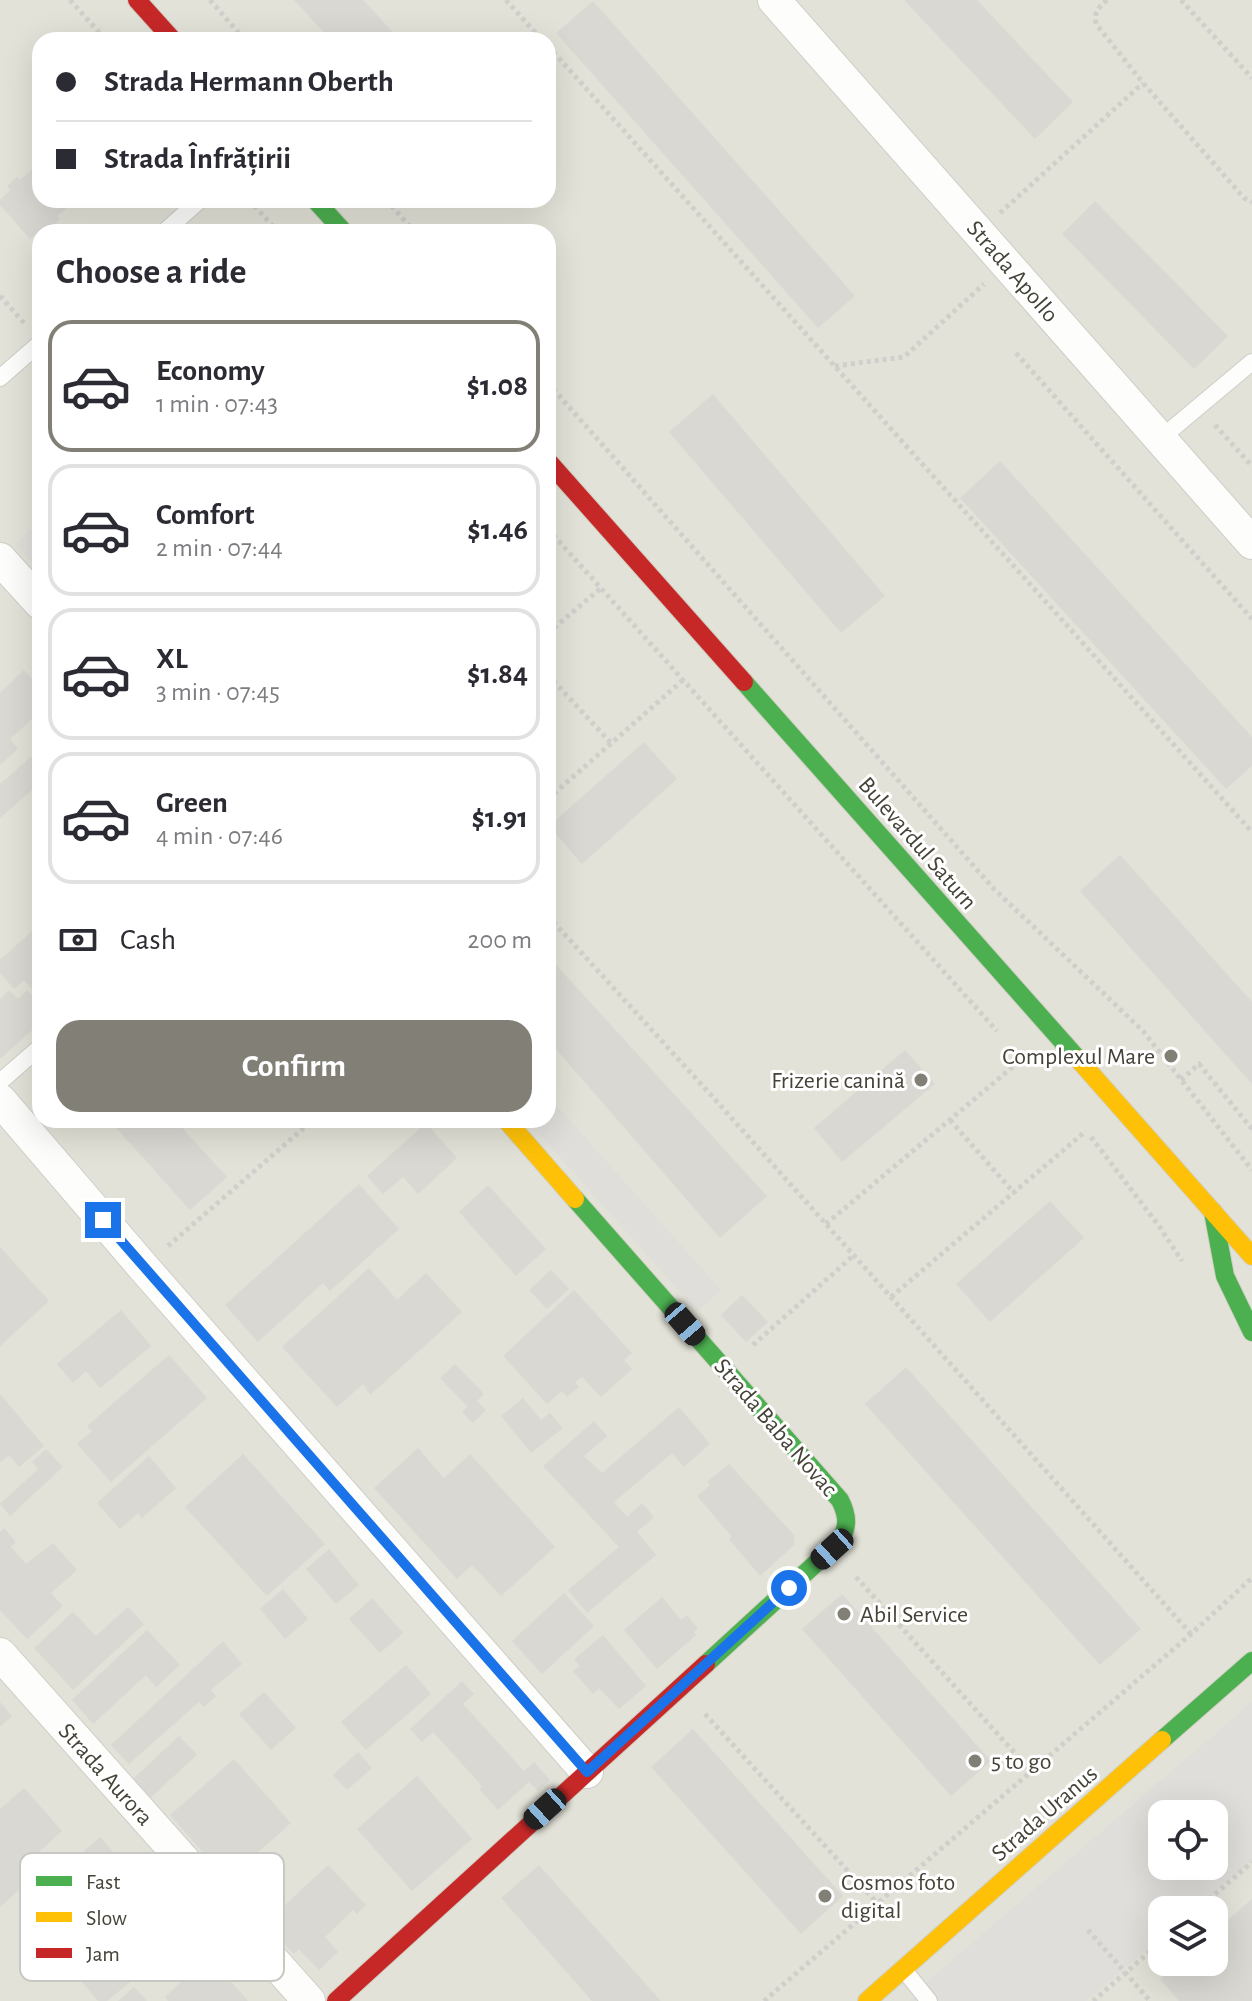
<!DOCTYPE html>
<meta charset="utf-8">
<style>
:root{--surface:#fff;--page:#f7f7f7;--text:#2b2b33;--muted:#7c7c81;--line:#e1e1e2;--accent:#817f76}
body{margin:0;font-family:"Alegreya Sans",sans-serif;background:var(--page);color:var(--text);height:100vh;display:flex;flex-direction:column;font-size:30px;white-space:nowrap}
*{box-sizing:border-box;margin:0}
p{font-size:26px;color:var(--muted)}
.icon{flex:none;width:44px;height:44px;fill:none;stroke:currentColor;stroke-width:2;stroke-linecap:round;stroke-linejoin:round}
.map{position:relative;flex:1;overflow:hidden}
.details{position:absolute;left:32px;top:224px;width:524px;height:904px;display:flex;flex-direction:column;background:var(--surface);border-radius:24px;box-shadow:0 8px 32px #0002}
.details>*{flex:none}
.top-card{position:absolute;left:32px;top:32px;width:524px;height:176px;border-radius:24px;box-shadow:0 8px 32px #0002;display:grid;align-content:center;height:176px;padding:0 24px;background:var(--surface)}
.controls{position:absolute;left:1148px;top:1800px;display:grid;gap:16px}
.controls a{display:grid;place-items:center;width:80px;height:80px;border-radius:16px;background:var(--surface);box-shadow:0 8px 32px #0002;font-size:40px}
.end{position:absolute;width:36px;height:36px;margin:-18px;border:10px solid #1a73e8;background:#fff;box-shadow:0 0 0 4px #fff}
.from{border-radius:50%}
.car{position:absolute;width:24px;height:48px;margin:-24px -12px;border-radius:10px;box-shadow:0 0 6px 2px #0007;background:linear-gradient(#222 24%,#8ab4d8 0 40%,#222 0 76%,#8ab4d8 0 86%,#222 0)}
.top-card b{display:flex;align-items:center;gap:28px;height:76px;font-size:30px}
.top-card b+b{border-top:2px solid var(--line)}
.top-card i{width:20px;height:20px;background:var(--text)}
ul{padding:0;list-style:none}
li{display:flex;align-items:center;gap:24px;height:132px;margin:0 16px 12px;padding:0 8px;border:4px solid var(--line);border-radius:24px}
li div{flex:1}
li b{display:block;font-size:30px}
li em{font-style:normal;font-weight:700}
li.selected{border-color:var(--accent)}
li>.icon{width:72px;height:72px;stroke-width:1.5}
h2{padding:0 24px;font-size:36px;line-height:96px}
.pay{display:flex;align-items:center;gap:20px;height:88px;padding:0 24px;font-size:30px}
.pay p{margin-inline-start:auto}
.cta{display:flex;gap:16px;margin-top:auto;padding:16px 24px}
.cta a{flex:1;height:92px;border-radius:24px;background:var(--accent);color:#fff;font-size:32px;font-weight:700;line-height:92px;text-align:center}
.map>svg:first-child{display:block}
.residential{fill:#e3e2d8;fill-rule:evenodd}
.parking{fill:#dfdeda;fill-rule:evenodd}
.building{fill:#d9d8d3}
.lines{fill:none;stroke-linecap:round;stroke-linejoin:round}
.lane-casing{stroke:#cecdc8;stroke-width:18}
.street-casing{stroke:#cecdc8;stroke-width:34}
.fast-casing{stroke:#d0cfc3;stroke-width:20}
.slow-casing{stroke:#d0cfc3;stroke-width:20}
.jam-casing{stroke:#d0cfc3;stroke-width:20}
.path{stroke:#d1cfcb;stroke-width:5;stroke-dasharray:4 4;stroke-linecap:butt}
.lane{stroke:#fdfdfc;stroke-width:16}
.street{stroke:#fdfdfc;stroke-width:32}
.fast{stroke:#4caf50;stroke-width:18}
.slow{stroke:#ffc107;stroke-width:18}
.jam{stroke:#c62828;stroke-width:18}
.route{stroke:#1a73e8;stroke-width:10}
.poi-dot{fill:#817f76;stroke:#fff;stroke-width:3}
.labels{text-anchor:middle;stroke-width:6;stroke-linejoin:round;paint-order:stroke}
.street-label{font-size:24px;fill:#454337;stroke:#fff}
.poi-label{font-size:24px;fill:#454337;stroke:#fff;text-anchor:start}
.key{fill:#fff;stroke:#c7c7c3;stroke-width:2}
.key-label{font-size:22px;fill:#454337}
</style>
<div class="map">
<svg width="1252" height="2001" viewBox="0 0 1252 2001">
<rect width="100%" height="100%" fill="#f0efea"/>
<path class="residential" d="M 0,0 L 1252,0 L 1252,2001 L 0,2001 ZM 40,40 L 548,40 L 548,200 L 40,200 ZM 40,232 L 548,232 L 548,1120 L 40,1120 ZM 1162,1814 L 1214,1814 L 1214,1866 L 1162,1866 ZM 1162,1910 L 1214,1910 L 1214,1962 L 1162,1962 Z"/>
<g class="parking">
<path d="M 39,523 L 40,525 L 40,572 L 15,544 Z"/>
<path d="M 548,1096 L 721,1290 L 697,1311 L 527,1120 L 548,1120 Z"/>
<path d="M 1252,1702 L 1252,1861 L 1194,1910 L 1162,1910 L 1162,1937 L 1086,2001 L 910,2001 L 929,1980 ZM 1162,1814 L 1214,1814 L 1214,1866 L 1162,1866 Z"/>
</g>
<g class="building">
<path d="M 294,0 L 363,0 L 400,40 L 331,40 Z"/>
<path d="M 904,0 L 977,0 L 1073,102 L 1035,139 Z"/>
<path d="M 593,1 L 855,296 L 818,328 L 556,33 Z"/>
<path d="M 40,162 L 40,200 L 83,200 L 81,207 L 71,204 L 57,216 L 60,219 L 47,231 L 44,228 L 30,239 L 0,205 L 0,200 L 10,190 L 7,186 L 17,177 L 20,180 Z"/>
<path d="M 1095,201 L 1228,336 L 1194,369 L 1062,234 Z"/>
<path d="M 713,394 L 885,596 L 841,633 L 669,432 Z"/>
<path d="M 1000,461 L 1252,737 L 1252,766 L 1226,789 L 960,498 Z"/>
<path d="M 24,670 L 40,688 L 40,712 L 10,739 L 18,749 L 0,765 L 0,693 Z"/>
<path d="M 644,742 L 677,779 L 582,864 L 549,826 Z"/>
<path d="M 40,749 L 40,783 L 0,818 L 0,784 Z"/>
<path d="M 1120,855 L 1252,1002 L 1252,1084 L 1080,891 Z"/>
<path d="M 40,924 L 40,998 L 24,980 L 14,989 L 0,973 L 0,960 Z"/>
<path d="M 548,956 L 767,1196 L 720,1238 L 548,1040 Z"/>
<path d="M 9,990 L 18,999 L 27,990 L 40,1004 L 40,1023 L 0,1059 L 0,999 Z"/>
<path d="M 905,1050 L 935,1084 L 842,1162 L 814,1128 Z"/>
<path d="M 109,1120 L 175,1120 L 227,1177 L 190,1210 Z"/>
<path d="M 426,1123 L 457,1158 L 418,1194 L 403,1177 L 383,1194 L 367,1176 Z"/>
<path d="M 359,1184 L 399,1229 L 330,1291 L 323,1283 L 258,1342 L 225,1305 Z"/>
<path d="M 488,1185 L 546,1249 L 516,1276 L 459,1212 Z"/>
<path d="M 1050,1201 L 1084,1238 L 990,1322 L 956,1284 Z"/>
<path d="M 0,1247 L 49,1301 L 0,1346 Z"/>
<path d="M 369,1268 L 397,1300 L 426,1273 L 462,1312 L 370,1395 L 363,1384 L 337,1407 L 282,1347 Z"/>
<path d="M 551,1270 L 569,1289 L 547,1309 L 529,1290 Z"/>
<path d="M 574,1290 L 632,1353 L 624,1360 L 632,1369 L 601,1397 L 582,1377 L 575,1382 L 579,1387 L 567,1397 L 562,1391 L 547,1404 L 503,1356 Z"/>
<path d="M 742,1295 L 768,1322 L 746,1342 L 721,1315 Z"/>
<path d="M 121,1310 L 151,1346 L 100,1388 L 86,1371 L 73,1383 L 57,1364 Z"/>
<path d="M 169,1355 L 207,1398 L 111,1482 L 77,1444 L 92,1431 L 87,1426 Z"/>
<path d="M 455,1364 L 484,1394 L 477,1401 L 486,1410 L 473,1423 L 462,1412 L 468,1407 L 440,1378 Z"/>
<path d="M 906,1367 L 1141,1629 L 1100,1665 L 865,1404 Z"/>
<path d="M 0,1394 L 44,1446 L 19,1467 L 9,1455 L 1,1462 L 0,1460 Z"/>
<path d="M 523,1398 L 541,1420 L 550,1413 L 563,1428 L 531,1453 L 501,1416 Z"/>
<path d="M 679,1407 L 710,1444 L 684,1467 L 672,1453 L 614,1502 L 627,1517 L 642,1503 L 654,1517 L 637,1532 L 656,1555 L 587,1613 L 568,1590 L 619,1547 L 543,1466 L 594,1421 L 607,1436 L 584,1456 L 602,1473 Z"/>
<path d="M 418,1448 L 444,1478 L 470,1454 L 555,1547 L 501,1596 L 472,1565 L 457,1579 L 374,1488 Z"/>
<path d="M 46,1449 L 63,1467 L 10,1516 L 0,1504 L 38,1469 L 32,1462 Z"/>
<path d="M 243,1454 L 325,1544 L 267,1596 L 185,1507 Z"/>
<path d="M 149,1456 L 176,1488 L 142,1518 L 138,1513 L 120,1529 L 97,1503 Z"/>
<path d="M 729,1464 L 794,1535 L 794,1545 L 760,1576 L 729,1539 L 732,1537 L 697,1496 L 710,1485 L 707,1482 Z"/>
<path d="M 4,1528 L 16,1542 L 11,1547 L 26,1564 L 53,1543 L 77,1570 L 51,1593 L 63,1606 L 27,1639 L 0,1610 L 0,1532 Z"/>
<path d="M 329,1549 L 359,1585 L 336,1604 L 306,1569 Z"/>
<path d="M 283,1589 L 308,1619 L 285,1639 L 260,1609 Z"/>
<path d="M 564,1593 L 594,1626 L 542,1674 L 512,1641 Z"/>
<path d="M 842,1594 L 991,1761 L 951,1796 L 802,1629 Z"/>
<path d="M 662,1597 L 681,1620 L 687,1615 L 698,1629 L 694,1632 L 696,1635 L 657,1669 L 624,1630 Z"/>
<path d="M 372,1598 L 403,1633 L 380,1653 L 349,1619 Z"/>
<path d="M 128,1607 L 144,1624 L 73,1690 L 34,1648 L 73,1612 L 96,1636 Z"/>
<path d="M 147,1630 L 180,1665 L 156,1687 L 146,1675 L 93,1724 L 72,1700 Z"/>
<path d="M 603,1635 L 646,1686 L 619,1709 L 599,1688 L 593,1694 L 573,1671 L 580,1666 L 574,1659 Z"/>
<path d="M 223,1641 L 242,1664 L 211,1690 L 216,1696 L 204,1707 L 199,1702 L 129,1764 L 111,1745 Z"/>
<path d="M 406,1665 L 431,1694 L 366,1750 L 341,1722 Z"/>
<path d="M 462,1681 L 474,1694 L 463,1704 L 524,1771 L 534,1762 L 550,1780 L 538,1791 L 529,1782 L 498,1810 L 479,1789 L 482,1786 L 433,1732 L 422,1742 L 410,1729 Z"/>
<path d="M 264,1692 L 296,1728 L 271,1750 L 239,1714 Z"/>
<path d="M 0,1702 L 12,1716 L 0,1727 Z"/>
<path d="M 693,1729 L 843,1896 L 801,1934 L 651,1767 Z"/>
<path d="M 179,1736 L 197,1755 L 150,1798 L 133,1779 Z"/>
<path d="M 358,1752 L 372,1768 L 347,1790 L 333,1775 Z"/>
<path d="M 234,1759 L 291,1823 L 227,1880 L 170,1815 Z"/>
<path d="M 417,1776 L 472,1839 L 412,1891 L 357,1829 Z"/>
<path d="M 24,1788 L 62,1831 L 19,1870 L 29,1881 L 0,1907 L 0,1809 Z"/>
<path d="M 100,1837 L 131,1872 L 81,1916 L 67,1900 L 82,1886 L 65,1868 Z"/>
<path d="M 328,1865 L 366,1905 L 357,1914 L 353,1910 L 325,1937 L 338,1952 L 319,1970 L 299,1949 L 294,1954 L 277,1936 L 283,1931 L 271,1918 Z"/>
<path d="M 539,1865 L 661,2001 L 592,2001 L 501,1898 Z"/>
<path d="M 140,1895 L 179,1942 L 107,2001 L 98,2001 L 63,1959 Z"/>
<path d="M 1252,1899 L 1252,2001 L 1179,2001 L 1160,1979 L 1180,1962 L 1214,1962 L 1214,1932 Z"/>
<path d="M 208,1956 L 248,2001 L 168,2001 L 165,1997 Z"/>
<path d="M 134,1987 L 147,2001 L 118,2001 Z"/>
</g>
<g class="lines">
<g class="lane-casing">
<g id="lane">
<path d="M 164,232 L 200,200"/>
<path d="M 0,378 L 40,343"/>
<path d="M 1160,439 L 1252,362"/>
<path d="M 0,1082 L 40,1047"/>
<path d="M 904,1970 L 929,2001"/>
</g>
</g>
<g class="street-casing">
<g id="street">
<path d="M 774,0 L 1252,543"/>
<path d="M 0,559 L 40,603"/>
<path d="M 0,1100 L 144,1268 L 587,1772"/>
<path d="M 0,1654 L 309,2001"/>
</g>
</g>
<g class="fast-casing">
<g id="fast">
<path d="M 315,200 L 344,232"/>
<path d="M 744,682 L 1078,1059"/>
<path d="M 575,1199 L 840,1500 C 848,1516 849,1528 838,1543 L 706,1664"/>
<path d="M 1213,1212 L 1225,1276 L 1252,1332"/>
<path d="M 1162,1740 L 1252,1661"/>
</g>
</g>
<g class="slow-casing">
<g id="slow">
<path d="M 1078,1059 L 1252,1256"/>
<path d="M 506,1120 L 575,1199"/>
<path d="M 867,2001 L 1162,1740"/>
</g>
</g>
<g class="jam-casing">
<g id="jam">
<path d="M 137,0 L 173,40"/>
<path d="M 548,461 L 744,682"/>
<path d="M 336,2001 L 706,1664"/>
</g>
</g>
<g class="path">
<path d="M 70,0 L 106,40"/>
<path d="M 210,0 L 245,40"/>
<path d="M 506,0 L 542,40"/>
<path d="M 1107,0 C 1098,8 1094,12 1096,24 L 1143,83 L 1244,198 L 1252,202"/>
<path d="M 1181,0 L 1252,78"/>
<path d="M 548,46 L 1252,832"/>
<path d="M 249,200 L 278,232"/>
<path d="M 386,200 L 415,232"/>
<path d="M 1000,213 L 1143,83"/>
<path d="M 0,296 L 26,325"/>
<path d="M 1016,353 L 1252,619"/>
<path d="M 835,366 L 904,357 L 984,284"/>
<path d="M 548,383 L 994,889 L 1143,1031 L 1252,1170"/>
<path d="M 1215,425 L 1252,466"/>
<path d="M 548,529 L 997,1031"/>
<path d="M 548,633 L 601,588"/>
<path d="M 548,675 L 611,743"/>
<path d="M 548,799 L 683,680"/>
<path d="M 548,916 L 711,1095 L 1191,1634"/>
<path d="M 1181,1080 L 1199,1064 L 1252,1129"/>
<path d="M 950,1120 L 1014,1193"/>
<path d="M 1091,1137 L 1159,1226 L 1182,1261"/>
<path d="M 826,1224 L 1022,1059"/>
<path d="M 168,1246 L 313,1120"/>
<path d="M 891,1297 L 1086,1131"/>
<path d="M 753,1345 L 854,1255"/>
<path d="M 856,1577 L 1031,1771"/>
<path d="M 705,1714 L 877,1903"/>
<path d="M 1197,1910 L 1252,1862"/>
<path d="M 1088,1930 L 1150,2001"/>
<path d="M 764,2001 L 1191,1634 L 1252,1578"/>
<path d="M 1093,2001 L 1162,1941"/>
</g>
<use href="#lane" class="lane"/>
<use href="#street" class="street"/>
<use href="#fast" class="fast"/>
<use href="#slow" class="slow"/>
<use href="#jam" class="jam"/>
</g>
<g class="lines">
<path class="route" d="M 103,1220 L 587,1772 L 789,1588"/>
</g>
<g class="poi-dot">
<circle cx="1171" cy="1056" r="8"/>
<circle cx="921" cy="1080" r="8"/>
<circle cx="844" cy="1614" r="8"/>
<circle cx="975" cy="1761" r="8"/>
<circle cx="825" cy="1896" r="8"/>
</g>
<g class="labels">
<g class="street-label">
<text transform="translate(1013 271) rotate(49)" y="8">Strada Apollo</text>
<text transform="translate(918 843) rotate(49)" y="8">Bulevardul Saturn</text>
<text transform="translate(776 1427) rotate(49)" y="8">Strada Baba Novac</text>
<text transform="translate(106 1774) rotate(48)" y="8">Strada Aurora</text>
<text transform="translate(1044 1813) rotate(-41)" y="8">Strada Uranus</text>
</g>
<g class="poi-label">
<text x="1155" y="1064" text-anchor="end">Complexul Mare</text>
<text x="905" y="1088" text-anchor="end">Frizerie canină</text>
<text x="860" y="1622">Abil Service</text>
<text x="991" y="1769">5 to go</text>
<text x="841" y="1890">Cosmos foto<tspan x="841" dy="28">digital</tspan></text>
</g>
</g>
<rect x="20" y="1853" width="264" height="128" rx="12" class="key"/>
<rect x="36" y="1876" width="36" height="10" fill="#4caf50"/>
<rect x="36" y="1912" width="36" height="10" fill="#ffc107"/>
<rect x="36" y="1948" width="36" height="10" fill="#c62828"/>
<g class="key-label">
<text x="86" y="1889">Fast</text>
<text x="86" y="1925">Slow</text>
<text x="86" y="1961">Jam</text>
</g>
</svg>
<div class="controls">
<a><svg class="icon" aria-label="locate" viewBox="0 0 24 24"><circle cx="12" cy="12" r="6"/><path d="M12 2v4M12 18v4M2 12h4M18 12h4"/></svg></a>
<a><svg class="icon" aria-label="layers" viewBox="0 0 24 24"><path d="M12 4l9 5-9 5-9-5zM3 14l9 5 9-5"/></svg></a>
</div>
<i class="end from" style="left:789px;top:1588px"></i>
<i class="end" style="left:103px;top:1220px"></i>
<i class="car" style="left:685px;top:1324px;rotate:139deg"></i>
<i class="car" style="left:832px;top:1549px;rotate:228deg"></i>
<i class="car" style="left:545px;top:1809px;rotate:228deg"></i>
<div class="top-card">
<b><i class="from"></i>Strada Hermann Oberth</b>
<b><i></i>Strada Înfrățirii</b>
</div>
<section class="details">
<h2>Choose a ride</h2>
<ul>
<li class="selected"><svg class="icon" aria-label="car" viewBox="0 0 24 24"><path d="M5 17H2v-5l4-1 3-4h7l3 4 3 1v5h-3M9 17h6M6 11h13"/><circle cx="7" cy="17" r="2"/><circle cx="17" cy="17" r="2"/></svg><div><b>Economy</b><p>1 min · 07:43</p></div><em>$1.08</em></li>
<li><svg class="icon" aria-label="car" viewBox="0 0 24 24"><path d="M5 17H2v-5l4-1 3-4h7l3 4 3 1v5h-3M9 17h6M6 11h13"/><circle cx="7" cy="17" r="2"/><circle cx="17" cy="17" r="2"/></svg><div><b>Comfort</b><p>2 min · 07:44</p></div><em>$1.46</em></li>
<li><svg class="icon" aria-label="car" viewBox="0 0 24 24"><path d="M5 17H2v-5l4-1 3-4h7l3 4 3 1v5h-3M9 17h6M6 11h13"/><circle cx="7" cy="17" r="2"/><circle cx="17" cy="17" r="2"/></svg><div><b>XL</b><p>3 min · 07:45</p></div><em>$1.84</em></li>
<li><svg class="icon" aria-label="car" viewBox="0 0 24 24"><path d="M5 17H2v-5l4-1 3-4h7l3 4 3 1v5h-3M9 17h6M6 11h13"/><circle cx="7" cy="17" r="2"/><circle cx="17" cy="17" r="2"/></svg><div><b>Green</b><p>4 min · 07:46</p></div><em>$1.91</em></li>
</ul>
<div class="pay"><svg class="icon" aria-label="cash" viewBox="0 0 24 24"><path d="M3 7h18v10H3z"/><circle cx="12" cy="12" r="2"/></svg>Cash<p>200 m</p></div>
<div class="cta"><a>Confirm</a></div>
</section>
</div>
